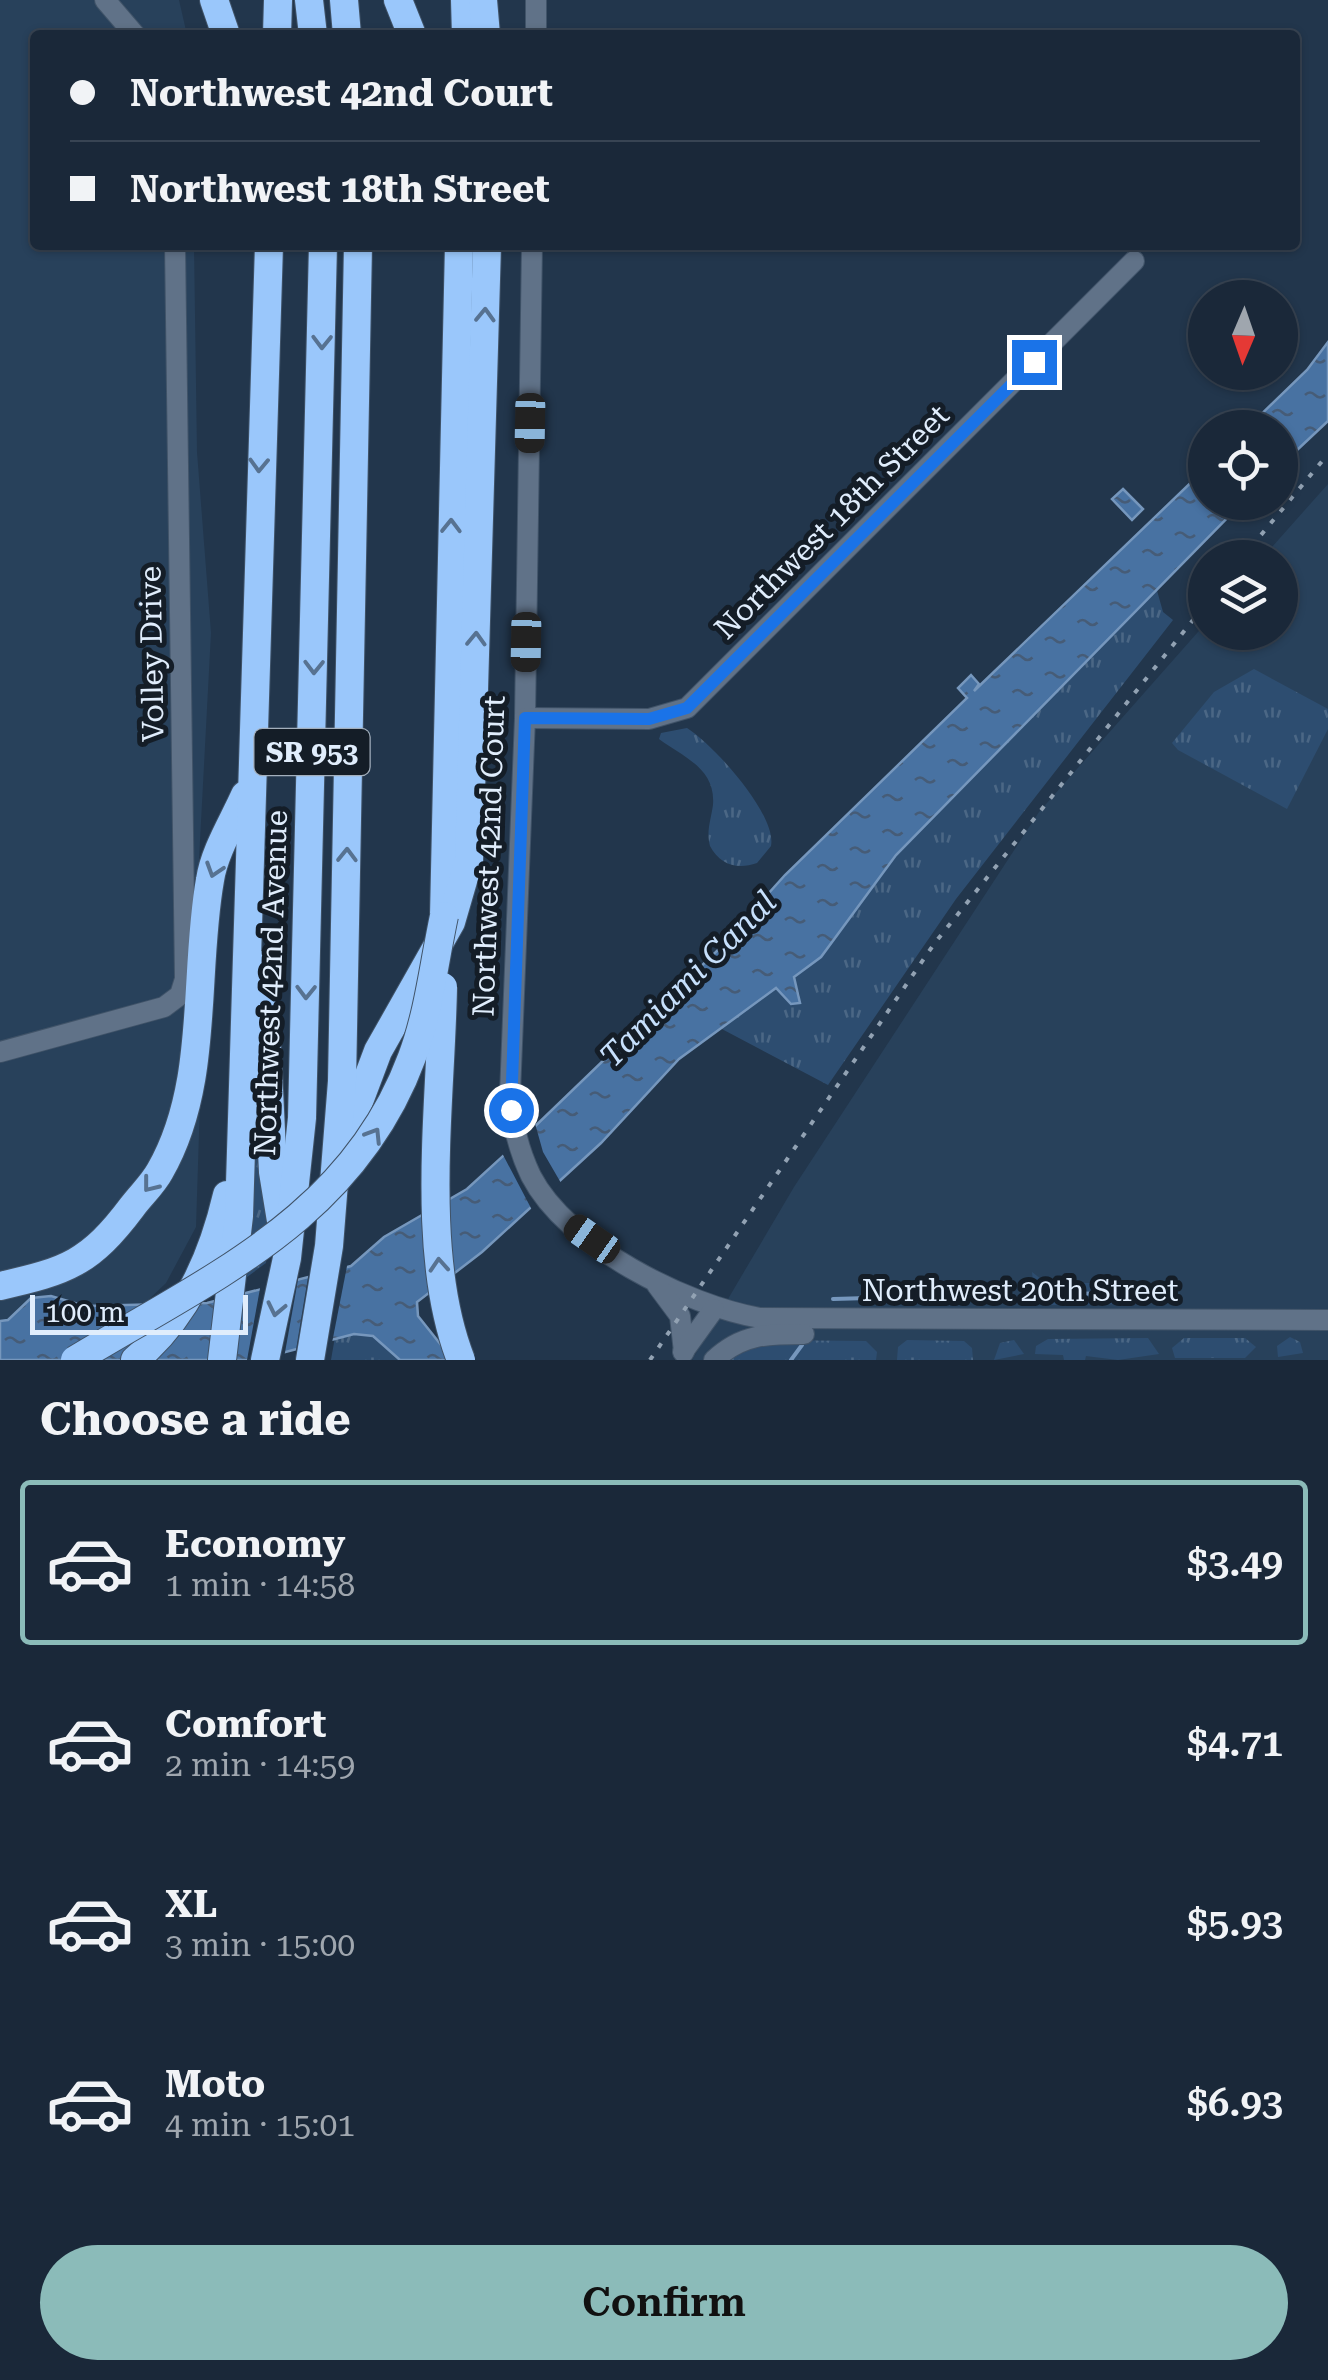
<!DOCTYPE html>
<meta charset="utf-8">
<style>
:root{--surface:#1a2839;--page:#233041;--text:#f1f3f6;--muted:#9fa6ae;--line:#384453;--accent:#8bbbb9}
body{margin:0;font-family:"Roboto Serif",serif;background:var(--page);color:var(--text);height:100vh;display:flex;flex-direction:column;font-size:38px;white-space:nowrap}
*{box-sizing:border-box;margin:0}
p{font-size:32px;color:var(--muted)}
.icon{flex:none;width:55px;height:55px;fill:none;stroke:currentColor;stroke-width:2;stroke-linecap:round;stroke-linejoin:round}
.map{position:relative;height:1360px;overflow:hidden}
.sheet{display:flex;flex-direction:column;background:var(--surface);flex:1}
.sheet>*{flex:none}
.banner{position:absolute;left:30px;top:30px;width:1270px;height:220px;border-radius:10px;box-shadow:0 2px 8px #0004,0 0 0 2px var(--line);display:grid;align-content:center;height:220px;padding:0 40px;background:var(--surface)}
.needle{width:65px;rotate:182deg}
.tools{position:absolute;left:1188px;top:280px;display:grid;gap:20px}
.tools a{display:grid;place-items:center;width:110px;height:110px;border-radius:50%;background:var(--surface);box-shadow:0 2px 8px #0004,0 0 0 2px var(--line);font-size:50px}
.scale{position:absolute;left:30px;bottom:25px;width:218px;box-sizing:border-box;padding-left:10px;border:5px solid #e0edfc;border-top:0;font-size:28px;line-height:35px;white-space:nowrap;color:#e0edfc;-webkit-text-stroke:8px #141d27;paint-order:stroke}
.end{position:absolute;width:45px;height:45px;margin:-22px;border:12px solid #1a73e8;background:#fff;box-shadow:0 0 0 5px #fff}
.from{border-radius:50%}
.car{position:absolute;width:30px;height:60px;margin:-30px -15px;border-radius:12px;box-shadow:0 0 8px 2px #0007;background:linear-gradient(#222 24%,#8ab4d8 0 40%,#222 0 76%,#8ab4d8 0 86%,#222 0)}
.banner b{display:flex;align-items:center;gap:35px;height:95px;font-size:38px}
.banner b+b{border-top:2px solid var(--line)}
.banner i{width:25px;height:25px;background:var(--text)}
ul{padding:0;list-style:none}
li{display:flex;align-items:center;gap:30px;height:165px;margin:0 20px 15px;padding:0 20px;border:5px solid transparent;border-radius:10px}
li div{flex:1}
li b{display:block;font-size:38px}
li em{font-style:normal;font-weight:600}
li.on{border-color:var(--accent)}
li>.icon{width:90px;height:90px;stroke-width:1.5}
h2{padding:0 40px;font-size:45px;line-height:120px}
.primary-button{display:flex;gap:20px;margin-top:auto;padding:20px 40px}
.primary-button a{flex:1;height:115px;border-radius:60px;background:var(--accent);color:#111;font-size:40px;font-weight:600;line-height:115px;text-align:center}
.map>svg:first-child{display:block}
.built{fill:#28415b}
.grass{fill:url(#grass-tufts)}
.water{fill:url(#water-ripples);stroke:#7697bd;stroke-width:2.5}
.pier{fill:#22364c}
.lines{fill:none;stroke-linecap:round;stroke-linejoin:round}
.stream{stroke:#7697bd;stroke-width:4}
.minor-casing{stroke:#405368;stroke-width:22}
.highway-casing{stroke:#405368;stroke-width:30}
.minor{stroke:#607288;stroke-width:20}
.highway{stroke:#9ac7fb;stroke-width:28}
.rail{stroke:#92a2b3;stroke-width:4;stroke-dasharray:5 10;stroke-linecap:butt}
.highway-bridge-casing{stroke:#405368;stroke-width:30;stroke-linecap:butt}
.highway-bridge{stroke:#9ac7fb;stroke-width:28}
.oneway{stroke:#577291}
.route{stroke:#1a73e8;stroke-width:12}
.labels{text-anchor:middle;stroke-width:10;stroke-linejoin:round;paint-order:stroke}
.shield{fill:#141d27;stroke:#a3afbc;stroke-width:2.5}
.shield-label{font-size:28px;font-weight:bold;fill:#e0edfc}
.street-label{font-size:30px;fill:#e0edfc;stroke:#141d27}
.water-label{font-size:32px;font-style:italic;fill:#c7e0fc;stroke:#141d27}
</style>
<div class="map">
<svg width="1328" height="1360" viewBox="0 0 1328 1360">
<defs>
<pattern id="grass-tufts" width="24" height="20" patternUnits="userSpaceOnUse" patternTransform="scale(2.5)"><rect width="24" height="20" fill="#2d4d70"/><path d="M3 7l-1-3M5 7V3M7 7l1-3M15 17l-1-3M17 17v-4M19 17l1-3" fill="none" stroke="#4b6785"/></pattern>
<pattern id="water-ripples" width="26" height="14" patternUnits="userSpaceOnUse" patternTransform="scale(2.5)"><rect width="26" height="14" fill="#4872a2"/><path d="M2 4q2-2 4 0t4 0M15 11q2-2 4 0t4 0" fill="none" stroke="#465c77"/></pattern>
</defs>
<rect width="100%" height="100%" fill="#22364c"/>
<g class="built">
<path d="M 0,0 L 179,0 L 187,35 L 35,35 L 35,245 L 194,245 L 197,452 L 211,633 L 199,860 L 206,916 L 196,1227 L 166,1283 L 143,1305 L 85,1306 L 51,1296 L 31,1298 L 8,1320 L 0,1321 Z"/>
<path d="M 1328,484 L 1328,1360 L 692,1360 L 794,1187 L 1039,812 L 1205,624 L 1205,632 L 1280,632 L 1280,558 L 1263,557 Z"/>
</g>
<g class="grass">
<path d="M 1156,587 L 1163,612 L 1173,620 L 956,899 L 828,1085 L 720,1028 L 776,987 L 791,1004 L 800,996 L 794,977 L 821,957 L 896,855 Z"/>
<path d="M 1254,669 L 1328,709 L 1328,729 L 1287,809 L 1178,750 L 1172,743 L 1214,692 Z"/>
<path d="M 687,728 C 714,745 777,815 771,846 L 757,863 C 737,870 720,865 710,846 C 706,831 711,820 713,805 C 716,768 683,757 659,739 L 661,733 Z"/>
<path d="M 255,1131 L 264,1132 L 269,1227 L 266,1263 L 243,1280 Z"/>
<path d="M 1032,1272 L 1046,1283 L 1141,1283 L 1154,1288 L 1155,1297 L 1147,1304 L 1047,1305 L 1035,1299 Z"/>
<path d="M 354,1334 L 373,1336 L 400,1360 L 331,1360 L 335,1337 Z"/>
<path d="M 1290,1337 L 1300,1342 L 1303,1353 L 1278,1357 L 1277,1346 Z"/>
<path d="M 1148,1338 L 1159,1354 L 1118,1360 L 1086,1356 L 1085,1360 L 1064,1360 L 1063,1355 L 1035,1354 L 1036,1346 L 1048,1339 Z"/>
<path d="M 1184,1338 L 1245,1338 L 1256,1347 L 1245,1358 L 1175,1358 L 1172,1348 Z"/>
<path d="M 763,1340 L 866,1341 L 877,1352 L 876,1360 L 723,1360 Z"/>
<path d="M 907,1340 L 964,1341 L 972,1348 L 973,1360 L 897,1360 L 898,1347 Z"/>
<path d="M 1014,1340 L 1024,1354 L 994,1360 L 1000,1343 Z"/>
</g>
<g class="water">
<path d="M 1328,342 L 1328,421 L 1280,466 L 1280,428 L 1248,427 L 1307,370 Z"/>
<path d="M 1205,469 L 1205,502 L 1242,503 L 896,855 L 821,957 L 794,977 L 800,1003 L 791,1004 L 776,988 L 679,1059 L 601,1143 L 482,1252 L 417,1302 L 418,1316 L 453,1360 L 400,1360 L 373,1336 L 354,1334 L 255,1360 L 0,1360 L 0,1321 L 8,1320 L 31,1298 L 51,1296 L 85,1306 L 207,1303 L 351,1266 L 384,1237 L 467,1189 L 526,1135 L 718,950 L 785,875 L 967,698 L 958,688 L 971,675 L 979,684 L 974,691 Z"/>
<path d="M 1123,489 L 1143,509 L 1132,520 L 1112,499 Z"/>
</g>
<g class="pier">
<path d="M 534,1120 L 543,1152 L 561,1183 L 532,1210 L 501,1151 Z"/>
<path d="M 348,1261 L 332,1343 L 295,1356 L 309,1271 Z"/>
<path d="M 299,1274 L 284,1358 L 247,1360 L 261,1283 Z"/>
</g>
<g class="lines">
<g class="stream">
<path d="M 1041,1294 L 1155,1293"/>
<path d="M 833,1299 L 1008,1294"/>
<path d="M 791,1360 L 802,1345"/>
</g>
<g class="minor-casing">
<g id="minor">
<path d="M 105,0 L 135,35"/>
<path d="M 536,35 L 536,0"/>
<path d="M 532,245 L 525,718 L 510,1094 C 512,1123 518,1149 531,1176 C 567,1246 686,1305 760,1318 L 1328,1320"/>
<path d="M 525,718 L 649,719 L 687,708 L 1134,261"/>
<path d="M 0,1052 L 164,1007 L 180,995 L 185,979 L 175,245"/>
<path d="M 657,1285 L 680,1316 L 684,1352"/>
<path d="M 683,1352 L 714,1309"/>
<path d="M 714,1360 C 742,1334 766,1334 804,1334"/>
</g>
</g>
<g class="highway-casing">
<g id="highway">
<path d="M 214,0 L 226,35"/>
<path d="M 309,0 L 313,35"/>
<path d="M 344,0 L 347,35"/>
<path d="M 398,0 L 412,35"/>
<path d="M 465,0 L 466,35"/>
<path d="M 483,0 L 486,35"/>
<path d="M 277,35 L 278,0"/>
<path d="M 444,916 L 459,245"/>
<path d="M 263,965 L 273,1172 L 281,1221"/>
<path d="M 349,1128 L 378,1051 L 451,922 L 469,860 L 487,245"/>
<path d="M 0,1286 C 67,1271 90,1263 132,1207 C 141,1195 153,1184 160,1171 C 210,1084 193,975 210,880 C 214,852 233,822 245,795"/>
<path d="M 135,1360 C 186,1317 212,1259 227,1195"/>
<path d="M 222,1360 L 239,1216 L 269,245"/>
<path d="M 265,1360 L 287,1258 L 302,1118 L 323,245"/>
<path d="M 310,1360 L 329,1246 L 342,1081 L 358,245"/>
</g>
</g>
<use href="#minor" class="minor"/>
<use href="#highway" class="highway"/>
<g class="rail">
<path d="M 1242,558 L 1328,454"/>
<path d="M 650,1360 L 934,944 L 1205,605"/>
</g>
<g class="highway-bridge-casing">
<g id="highway-bridge">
<path d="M 443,987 C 441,1102 419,1253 461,1360"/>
<path d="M 75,1360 C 212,1277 353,1217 412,1057 C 429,1012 434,963 444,916"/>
</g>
</g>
<use href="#highway-bridge" class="highway-bridge"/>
</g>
<defs><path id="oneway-chevron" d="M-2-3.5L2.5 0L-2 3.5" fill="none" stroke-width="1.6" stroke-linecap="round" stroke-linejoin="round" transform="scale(2.5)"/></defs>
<g class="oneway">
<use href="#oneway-chevron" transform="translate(485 315) rotate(-88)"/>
<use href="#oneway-chevron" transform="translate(322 342) rotate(91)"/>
<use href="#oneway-chevron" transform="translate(259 465) rotate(92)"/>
<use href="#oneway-chevron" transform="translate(451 526) rotate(-89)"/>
<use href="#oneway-chevron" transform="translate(476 639) rotate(-88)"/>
<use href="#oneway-chevron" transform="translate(314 667) rotate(91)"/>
<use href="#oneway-chevron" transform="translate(347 855) rotate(-89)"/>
<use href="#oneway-chevron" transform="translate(214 870) rotate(108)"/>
<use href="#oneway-chevron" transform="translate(306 992) rotate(91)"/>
<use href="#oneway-chevron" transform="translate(374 1135) rotate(-58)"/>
<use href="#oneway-chevron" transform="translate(150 1185) rotate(128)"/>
<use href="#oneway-chevron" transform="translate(439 1265) rotate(-94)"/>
<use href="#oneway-chevron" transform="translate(276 1309) rotate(102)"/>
</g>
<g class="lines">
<path class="route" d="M 511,1110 L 525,718 L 649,719 L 687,708 L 1034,362"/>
</g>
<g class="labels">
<rect class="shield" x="254.5" y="729" width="115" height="46" rx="8"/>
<g class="shield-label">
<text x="312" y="762">SR 953</text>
</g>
<g class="street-label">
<text transform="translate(832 522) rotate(-45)" y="10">Northwest 18th Street</text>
<text transform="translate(152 654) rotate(-91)" y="10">Volley Drive</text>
<text transform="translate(489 856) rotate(-88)" y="10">Northwest 42nd Court</text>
<text transform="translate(271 983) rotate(-88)" y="10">Northwest 42nd Avenue</text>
<text x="1020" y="1301">Northwest 20th Street</text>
</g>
<g class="water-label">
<text transform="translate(688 979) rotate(-45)" y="11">Tamiami Canal</text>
</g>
</g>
</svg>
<div class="tools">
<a><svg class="needle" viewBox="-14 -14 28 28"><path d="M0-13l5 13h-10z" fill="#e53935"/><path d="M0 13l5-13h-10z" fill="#9fa6ae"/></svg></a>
<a><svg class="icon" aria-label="locate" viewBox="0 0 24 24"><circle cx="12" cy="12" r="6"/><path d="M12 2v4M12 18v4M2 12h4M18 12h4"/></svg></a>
<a><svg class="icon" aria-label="layers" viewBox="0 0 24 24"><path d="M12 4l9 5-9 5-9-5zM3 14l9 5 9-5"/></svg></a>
</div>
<div class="scale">100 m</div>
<i class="end from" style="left:511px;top:1110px"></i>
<i class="end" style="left:1034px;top:362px"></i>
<i class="car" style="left:530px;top:423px;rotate:181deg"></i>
<i class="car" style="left:526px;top:642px;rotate:181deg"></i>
<i class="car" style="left:592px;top:1239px;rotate:305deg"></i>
<div class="banner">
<b><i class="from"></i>Northwest 42nd Court</b>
<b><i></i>Northwest 18th Street</b>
</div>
</div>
<section class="sheet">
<h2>Choose a ride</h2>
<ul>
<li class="on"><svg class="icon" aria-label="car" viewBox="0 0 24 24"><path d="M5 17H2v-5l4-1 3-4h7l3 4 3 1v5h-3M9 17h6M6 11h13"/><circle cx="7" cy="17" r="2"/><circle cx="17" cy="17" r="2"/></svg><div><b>Economy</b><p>1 min · 14:58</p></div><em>$3.49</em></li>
<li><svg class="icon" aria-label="car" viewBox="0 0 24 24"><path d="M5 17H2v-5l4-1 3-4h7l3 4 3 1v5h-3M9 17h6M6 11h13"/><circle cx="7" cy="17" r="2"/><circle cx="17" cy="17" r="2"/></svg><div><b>Comfort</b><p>2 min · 14:59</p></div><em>$4.71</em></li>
<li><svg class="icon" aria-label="car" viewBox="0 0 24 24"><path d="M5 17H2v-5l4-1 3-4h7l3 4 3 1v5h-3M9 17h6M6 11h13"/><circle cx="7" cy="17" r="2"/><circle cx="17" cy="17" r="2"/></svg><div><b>XL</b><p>3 min · 15:00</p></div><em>$5.93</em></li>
<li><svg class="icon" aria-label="car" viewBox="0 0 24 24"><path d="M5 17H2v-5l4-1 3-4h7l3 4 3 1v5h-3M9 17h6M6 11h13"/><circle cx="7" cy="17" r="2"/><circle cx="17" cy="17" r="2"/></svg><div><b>Moto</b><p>4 min · 15:01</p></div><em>$6.93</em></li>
</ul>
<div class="primary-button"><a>Confirm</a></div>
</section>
